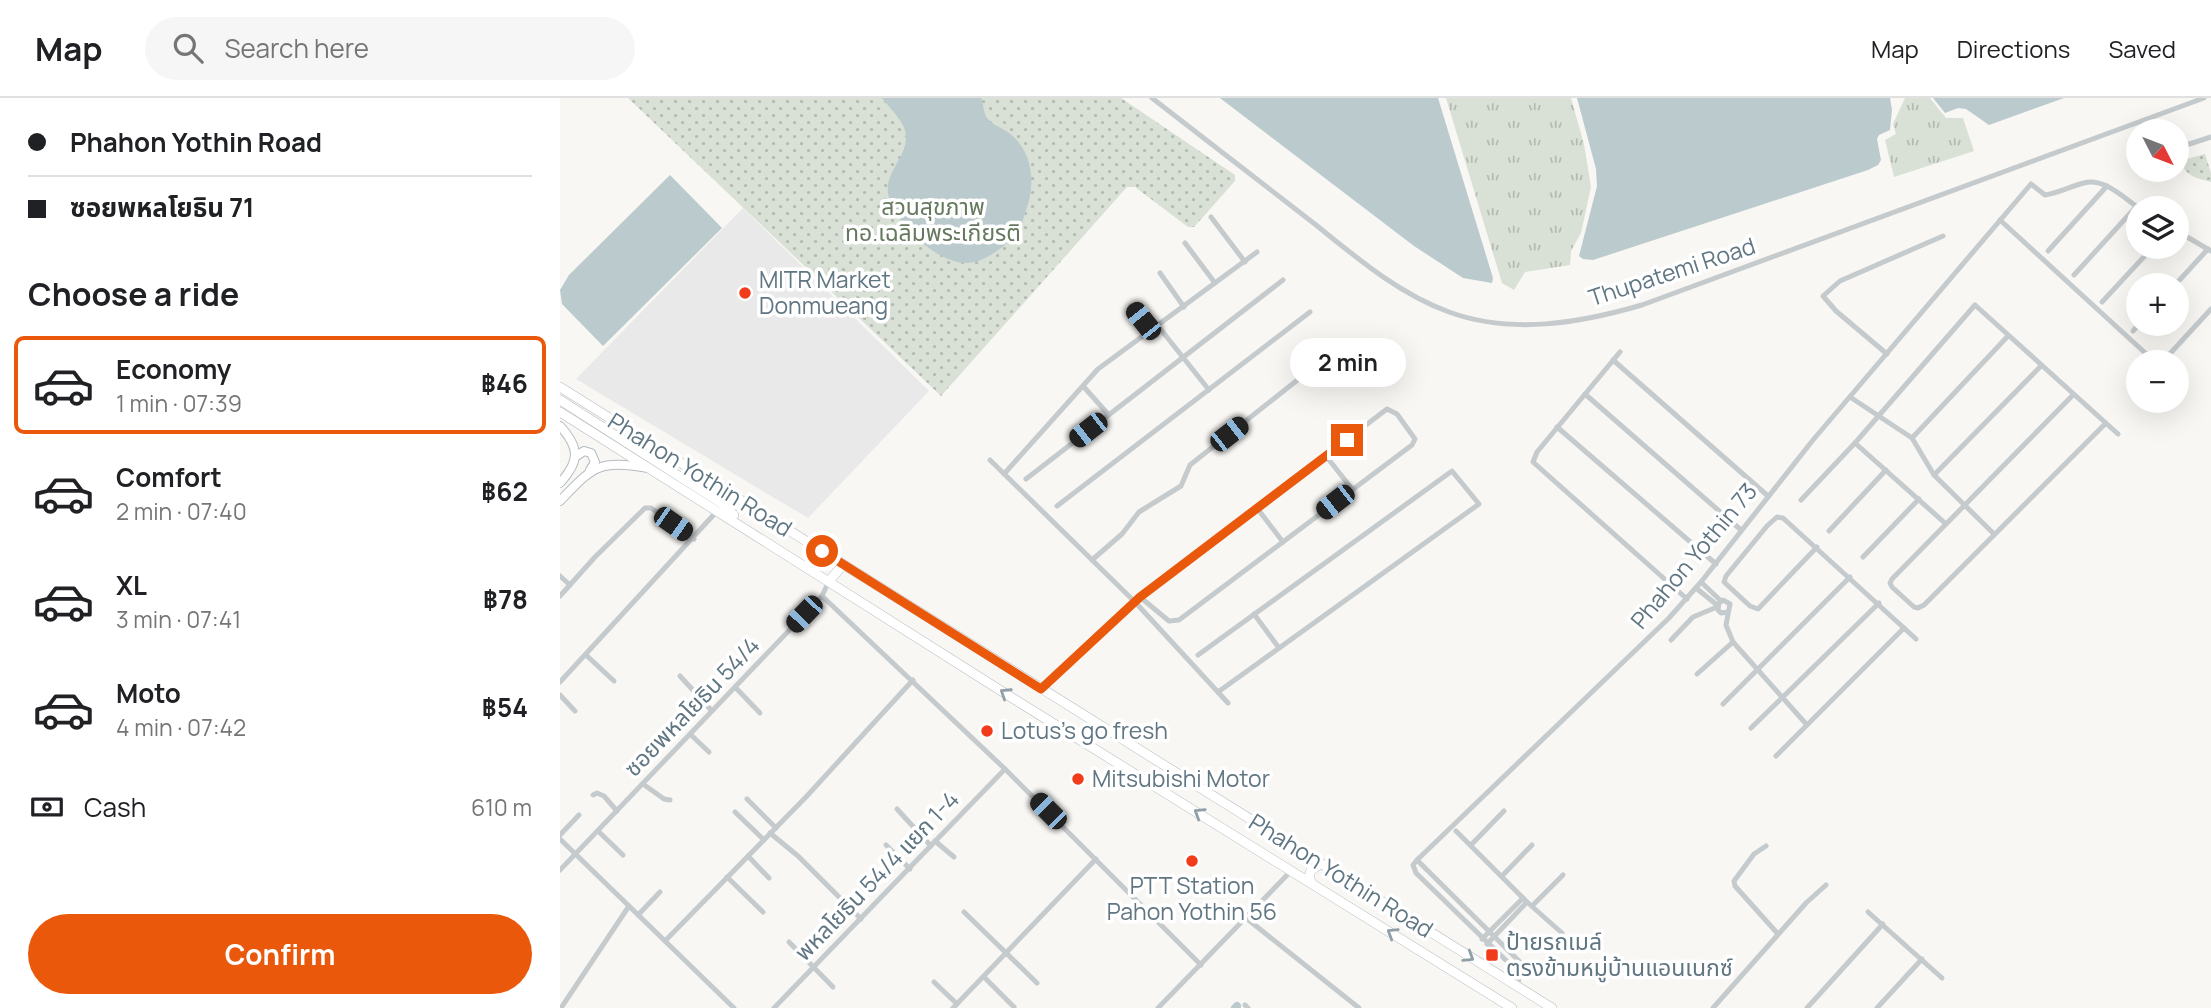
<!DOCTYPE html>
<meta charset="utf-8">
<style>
:root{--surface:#fff;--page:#f6f6f6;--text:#202124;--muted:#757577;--line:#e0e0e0;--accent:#ea580c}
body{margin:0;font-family:Manrope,"Noto Sans Thai",sans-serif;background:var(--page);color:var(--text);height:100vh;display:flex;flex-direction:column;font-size:26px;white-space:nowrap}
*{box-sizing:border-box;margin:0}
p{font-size:23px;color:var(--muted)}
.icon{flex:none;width:38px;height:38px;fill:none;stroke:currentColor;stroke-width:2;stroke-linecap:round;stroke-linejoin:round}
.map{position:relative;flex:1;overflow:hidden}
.side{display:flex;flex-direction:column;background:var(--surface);width:560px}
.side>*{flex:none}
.hud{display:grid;align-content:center;height:154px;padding:0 28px;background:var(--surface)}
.needle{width:46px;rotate:132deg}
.fabs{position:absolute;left:1566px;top:21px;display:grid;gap:14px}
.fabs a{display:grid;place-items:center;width:63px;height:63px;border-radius:50%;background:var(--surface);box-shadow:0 7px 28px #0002;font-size:35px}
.end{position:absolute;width:32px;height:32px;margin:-16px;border:9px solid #ea580c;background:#fff;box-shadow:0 0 0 4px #fff}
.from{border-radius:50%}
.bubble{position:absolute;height:49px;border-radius:24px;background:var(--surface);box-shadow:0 7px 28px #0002;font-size:23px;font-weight:700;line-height:49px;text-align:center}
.car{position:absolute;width:21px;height:42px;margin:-21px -10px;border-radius:9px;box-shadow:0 0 5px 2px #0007;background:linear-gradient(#222 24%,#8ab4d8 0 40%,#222 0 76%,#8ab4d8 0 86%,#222 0)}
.hud b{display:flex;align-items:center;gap:24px;height:66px;font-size:26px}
.hud b+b{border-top:2px solid var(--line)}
.hud i{width:18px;height:18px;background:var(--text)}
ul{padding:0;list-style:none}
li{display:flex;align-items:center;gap:21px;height:98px;margin:0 14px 10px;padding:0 14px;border:4px solid transparent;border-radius:10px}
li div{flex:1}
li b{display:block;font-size:26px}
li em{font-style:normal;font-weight:700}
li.on{border-color:var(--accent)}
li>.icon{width:63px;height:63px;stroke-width:1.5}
h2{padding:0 28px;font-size:32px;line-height:84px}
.pay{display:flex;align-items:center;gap:18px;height:77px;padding:0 28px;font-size:26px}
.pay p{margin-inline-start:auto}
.primary-button{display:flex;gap:14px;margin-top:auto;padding:14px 28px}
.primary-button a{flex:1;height:80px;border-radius:42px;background:var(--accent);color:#fff;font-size:28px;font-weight:700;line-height:80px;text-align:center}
header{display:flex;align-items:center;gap:42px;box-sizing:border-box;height:98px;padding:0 35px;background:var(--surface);border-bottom:2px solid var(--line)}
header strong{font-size:33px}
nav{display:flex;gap:38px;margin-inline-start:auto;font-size:24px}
.search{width:490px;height:63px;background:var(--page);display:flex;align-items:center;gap:18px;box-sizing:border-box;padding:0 24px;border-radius:38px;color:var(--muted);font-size:26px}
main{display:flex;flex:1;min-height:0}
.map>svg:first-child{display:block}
.built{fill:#e8e9e8}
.grass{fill:url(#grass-tufts)}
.park{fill:url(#park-dots)}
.water{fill:#bbcacd}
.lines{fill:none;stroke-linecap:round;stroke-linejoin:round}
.canal{stroke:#bbcacd;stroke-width:8}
.secondary-casing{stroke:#b4bcc0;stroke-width:10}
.primary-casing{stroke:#b8bdc0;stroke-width:10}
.minor{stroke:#c5cacd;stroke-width:5}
.secondary{stroke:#fff;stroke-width:8}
.primary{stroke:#fff;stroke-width:9}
.oneway{stroke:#909fa8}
.route{stroke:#ea580c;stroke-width:9}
.poi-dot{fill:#f23b1a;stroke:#fff;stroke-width:2.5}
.labels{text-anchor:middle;stroke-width:7;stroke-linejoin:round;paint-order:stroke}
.park-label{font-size:23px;fill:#66795f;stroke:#fff}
.street-label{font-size:23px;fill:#607682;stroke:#fff}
.poi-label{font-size:23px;fill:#607682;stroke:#fff;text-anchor:start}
</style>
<header>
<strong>Map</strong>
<div class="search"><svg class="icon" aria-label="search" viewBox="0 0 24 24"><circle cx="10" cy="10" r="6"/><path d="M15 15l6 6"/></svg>Search here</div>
<nav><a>Map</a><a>Directions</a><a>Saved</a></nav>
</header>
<main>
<section class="side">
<div class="hud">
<b><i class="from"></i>Phahon Yothin Road</b>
<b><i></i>ซอยพหลโยธิน 71</b>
</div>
<h2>Choose a ride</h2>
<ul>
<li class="on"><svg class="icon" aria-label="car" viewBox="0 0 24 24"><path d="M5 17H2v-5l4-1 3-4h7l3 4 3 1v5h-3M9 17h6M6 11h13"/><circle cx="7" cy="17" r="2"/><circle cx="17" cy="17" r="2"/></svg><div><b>Economy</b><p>1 min · 07:39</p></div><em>฿46</em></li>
<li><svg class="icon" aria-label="car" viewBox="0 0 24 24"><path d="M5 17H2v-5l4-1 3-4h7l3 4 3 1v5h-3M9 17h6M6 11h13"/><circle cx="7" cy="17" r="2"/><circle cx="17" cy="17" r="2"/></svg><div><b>Comfort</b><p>2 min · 07:40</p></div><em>฿62</em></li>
<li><svg class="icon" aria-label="car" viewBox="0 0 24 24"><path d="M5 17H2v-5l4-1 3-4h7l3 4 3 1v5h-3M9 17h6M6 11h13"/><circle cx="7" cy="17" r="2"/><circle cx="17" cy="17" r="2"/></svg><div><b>XL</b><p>3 min · 07:41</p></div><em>฿78</em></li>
<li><svg class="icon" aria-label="car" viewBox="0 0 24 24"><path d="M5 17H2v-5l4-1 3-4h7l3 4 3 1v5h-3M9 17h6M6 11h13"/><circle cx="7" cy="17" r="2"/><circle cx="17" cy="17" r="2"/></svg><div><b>Moto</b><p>4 min · 07:42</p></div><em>฿54</em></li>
</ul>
<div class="pay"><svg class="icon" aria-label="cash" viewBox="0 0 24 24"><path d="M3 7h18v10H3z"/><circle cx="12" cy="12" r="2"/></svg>Cash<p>610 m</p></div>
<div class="primary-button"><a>Confirm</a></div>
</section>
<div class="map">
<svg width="1651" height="910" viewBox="0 0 1651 910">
<defs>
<pattern id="grass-tufts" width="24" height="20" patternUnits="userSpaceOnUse" patternTransform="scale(1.75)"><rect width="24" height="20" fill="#d9e0d5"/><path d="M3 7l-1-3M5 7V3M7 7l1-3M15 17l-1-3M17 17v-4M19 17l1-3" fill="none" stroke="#b3bab2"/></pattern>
<pattern id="park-dots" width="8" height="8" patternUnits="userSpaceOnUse" patternTransform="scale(1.75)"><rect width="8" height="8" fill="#d9e0d5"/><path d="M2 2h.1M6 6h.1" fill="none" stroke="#b3bab2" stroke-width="1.8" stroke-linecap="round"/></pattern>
</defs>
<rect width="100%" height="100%" fill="#f8f7f4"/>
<path class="built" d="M 183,110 L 369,293 L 248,420 L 16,281 Z"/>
<g class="grass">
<path d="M 886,0 L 1011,0 L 1024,46 L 1031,89 L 1021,135 L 1011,153 L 1010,167 L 965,174 L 954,192 L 942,185 Z"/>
<path d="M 1345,0 L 1370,0 L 1386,20 L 1403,20 L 1414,53 L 1334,79 L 1325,42 L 1336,36 L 1333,26 Z"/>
</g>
<g class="park">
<path d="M 68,0 L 561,0 L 675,77 L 675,83 L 634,129 L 628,129 L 575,89 L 567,89 L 381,298 Z"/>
<path d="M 1645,56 L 1651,75 L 1651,84 C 1636,80 1626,78 1620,63 Z"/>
</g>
<g class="water">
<path d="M 322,0 L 421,0 C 424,7 423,14 427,20 C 434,28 441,29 449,35 C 473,53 476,86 466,112 C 463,121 461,134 453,140 C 442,150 423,165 407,165 C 378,166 332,124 328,95 C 325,75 346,59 346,40 C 347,25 330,11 322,0 Z"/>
<path d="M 660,0 L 878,0 L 933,180 L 932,185 L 903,180 L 854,148 Z"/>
<path d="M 1017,0 L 1330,0 L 1332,12 L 1330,32 L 1319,37 L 1317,41 L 1321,62 L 1318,67 L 1308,72 L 1033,162 L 1023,161 L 1019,158 L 1037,88 L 1036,71 Z"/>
<path d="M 1373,0 L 1504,0 L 1429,27 L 1406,11 L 1398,10 L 1385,15 Z"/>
<path d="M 110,77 L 162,130 L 43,248 L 2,206 L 0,192 L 9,177 Z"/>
</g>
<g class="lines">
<path class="canal" d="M 675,910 L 677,908"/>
<g class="secondary-casing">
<g id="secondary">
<path d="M 0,328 C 20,350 20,363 0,385"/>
<path d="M 15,359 L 24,353 L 31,355 L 35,364 L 30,372"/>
<path d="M 0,403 C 34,368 37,362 88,370"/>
</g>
</g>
<g class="primary-casing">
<g id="primary">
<path d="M 0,289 L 992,910"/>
<path d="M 0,302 L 161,405 L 174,417"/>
<path d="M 0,314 L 454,601 L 952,910"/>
<path d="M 269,483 L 283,467"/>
<path d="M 752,786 L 749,779 L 751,772 L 761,766"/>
</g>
</g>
<g class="minor">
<path d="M 592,0 C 647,42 701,85 756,127 C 797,160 839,196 889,214 C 952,237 1020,225 1082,207 L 1644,0"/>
<path d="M 1617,50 L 1651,39"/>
<path d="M 651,119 L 685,164"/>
<path d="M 1440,122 L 1595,264"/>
<path d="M 1617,133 L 1651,153"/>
<path d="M 625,145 L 655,185"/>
<path d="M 1488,153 L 1547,88"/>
<path d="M 600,175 L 624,209"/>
<path d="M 1514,177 L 1576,109"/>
<path d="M 1615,187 L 1648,151"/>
<path d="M 1542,204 L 1593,149"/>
<path d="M 571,208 L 583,224 L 584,237"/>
<path d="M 598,228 L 649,292"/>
<path d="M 1573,233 L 1579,226"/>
<path d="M 1060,254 L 977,354 L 973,364 L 1127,501"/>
<path d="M 1327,256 L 1276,213 L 1263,198 L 1280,183 L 1383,138"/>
<path d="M 1606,260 L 1651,211"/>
<path d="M 1053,262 L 1208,398"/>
<path d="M 523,288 L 548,316"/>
<path d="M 1025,296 L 1181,432"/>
<path d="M 1513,297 L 1332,481 L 1330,485 L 1332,489 L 1354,509 L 1358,510 L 1364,507 L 1545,326"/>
<path d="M 1290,299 L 1352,340 L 1374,377 L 1434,436"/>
<path d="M 997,329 L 1156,466"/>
<path d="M 1352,340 L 1448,238"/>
<path d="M 1295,345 L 1386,426"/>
<path d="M 766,358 L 792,391"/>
<path d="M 430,362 L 575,504 L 668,605"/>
<path d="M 444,376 L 538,271 L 697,154"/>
<path d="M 1374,377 L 1481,268"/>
<path d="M 466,381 L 723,182"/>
<path d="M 1241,402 L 1295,345 L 1415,207 L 1558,336"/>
<path d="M 497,408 L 750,214"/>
<path d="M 697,410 L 723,444"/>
<path d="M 1269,433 L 1326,372"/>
<path d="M 1257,449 L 1198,511 L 1190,508 L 1164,484 L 1166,478 L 1207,428 L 1217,419 L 1223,420 L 1356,541"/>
<path d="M 1303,459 L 1359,401"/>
<path d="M 532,462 L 562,436 L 579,414 L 621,388 L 630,367 L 769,257"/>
<path d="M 0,478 L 10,487"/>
<path d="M 1141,484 L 1161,503"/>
<path d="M 1136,490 L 1157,507"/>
<path d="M 0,498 L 35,459 L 85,410 L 91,410 L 134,441"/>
<path d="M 262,498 L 445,671 L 641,867"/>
<path d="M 1168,514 L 1161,515 L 1158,512 L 1159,505 L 1163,502 L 1170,506 L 1166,527 L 1173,544 L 1247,627"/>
<path d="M 694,516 L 719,550"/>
<path d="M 1111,542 L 1133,519 L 1157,509"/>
<path d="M 26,557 L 54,583"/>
<path d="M 638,557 L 892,373 L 919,406 L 658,594"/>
<path d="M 1137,576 L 1173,544"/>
<path d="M 120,578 L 152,613"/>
<path d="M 0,584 L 158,412"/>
<path d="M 175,589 L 200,615"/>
<path d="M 482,590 L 580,499 L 827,311 L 837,316 L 855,341 L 852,347 L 619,522 L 609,523 L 580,499"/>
<path d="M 0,597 L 15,613"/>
<path d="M 1163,606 L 1290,479"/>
<path d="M 1191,630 L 1319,505"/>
<path d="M 130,636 L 149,654"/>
<path d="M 1216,658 L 1344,530"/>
<path d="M 83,686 L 104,701 L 110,702"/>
<path d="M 33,697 L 37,695 L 44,698 L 57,713"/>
<path d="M 187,701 L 216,730"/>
<path d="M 337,711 L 371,748"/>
<path d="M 175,714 L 204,742"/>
<path d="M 38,733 L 63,757"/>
<path d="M 896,733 L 967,804 L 1002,835"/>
<path d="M 210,735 L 238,758 L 301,821"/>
<path d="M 0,737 L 19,717"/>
<path d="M 0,741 L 174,910"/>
<path d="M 375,743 L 394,759"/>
<path d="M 326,747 L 350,771"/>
<path d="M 911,747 L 944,713"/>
<path d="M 1206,748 L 1194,756 L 1174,783 L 1175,788 L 1218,836"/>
<path d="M 188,758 L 209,780"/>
<path d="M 857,762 L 963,867 L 963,870 L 959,875"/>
<path d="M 0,772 L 262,498 L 269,483"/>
<path d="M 942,778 L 972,747"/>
<path d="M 167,779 L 203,814"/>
<path d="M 972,808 L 1003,777"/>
<path d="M 404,814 L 477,885"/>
<path d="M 1308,814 L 1382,880"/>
<path d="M 78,817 L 100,794"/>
<path d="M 686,820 L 799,910"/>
<path d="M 922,841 L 963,800"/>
<path d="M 105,843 L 246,699 L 353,582"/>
<path d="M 229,844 L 273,889"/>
<path d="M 927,846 L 967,804"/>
<path d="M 424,879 L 454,909"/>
<path d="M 374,884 L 397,906"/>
<path d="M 958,889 L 959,875 L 856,775 L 853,767 L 857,762 L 1109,520 L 1141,484 L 1253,342 L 1471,86 L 1485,97 C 1499,95 1511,88 1524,85 C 1543,79 1564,100 1579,110"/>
<path d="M 685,907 L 688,910"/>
<path d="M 1,910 L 69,808"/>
<path d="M 214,910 L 445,671"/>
<path d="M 393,910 L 536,761"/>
<path d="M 598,910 L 731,773"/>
<path d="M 1153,910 L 1246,805 L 1266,787"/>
<path d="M 1247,910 L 1323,826"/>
<path d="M 1317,910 L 1362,861"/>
</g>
<use href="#secondary" class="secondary"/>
<use href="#primary" class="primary"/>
</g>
<defs><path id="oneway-chevron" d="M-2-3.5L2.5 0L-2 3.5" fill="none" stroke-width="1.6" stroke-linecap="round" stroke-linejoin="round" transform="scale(1.75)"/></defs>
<g class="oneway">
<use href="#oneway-chevron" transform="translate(445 595) rotate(-147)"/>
<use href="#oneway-chevron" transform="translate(639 715) rotate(-148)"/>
<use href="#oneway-chevron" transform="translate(832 835) rotate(-148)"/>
<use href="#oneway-chevron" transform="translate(909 859) rotate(32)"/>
</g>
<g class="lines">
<path class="route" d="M 262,453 L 481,591 L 580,499 L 787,342"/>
</g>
<g class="poi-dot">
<circle cx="185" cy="195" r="7"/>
<circle cx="427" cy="633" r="7"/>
<circle cx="518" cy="681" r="7"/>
<circle cx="632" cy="763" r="7"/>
<rect x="925" y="850" width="14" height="14" rx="3.5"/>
</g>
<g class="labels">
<g class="park-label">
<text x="373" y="117">สวนสุขภาพ<tspan x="373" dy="26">ทอ.เฉลิมพระเกียรติ</tspan></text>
</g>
<g class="street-label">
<text transform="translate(1112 174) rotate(-18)" y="8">Thupatemi Road</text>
<text transform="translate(140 377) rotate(32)" y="8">Phahon Yothin Road</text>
<text transform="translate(1134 458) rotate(-50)" y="8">Phahon Yothin 73</text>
<text transform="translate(132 609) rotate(-46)" y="8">ซอยพหลโยธิน 54/4</text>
<text transform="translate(317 778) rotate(-46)" y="8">พหลโยธิน 54/4 แยก 1-4</text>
<text transform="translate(781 778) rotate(32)" y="8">Phahon Yothin Road</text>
</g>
<g class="poi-label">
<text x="199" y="190">MITR Market<tspan x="199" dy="26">Donmueang</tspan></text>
<text x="441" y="641">Lotus's go fresh</text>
<text x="532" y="689">Mitsubishi Motor</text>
<text x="632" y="796" text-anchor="middle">PTT Station<tspan x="632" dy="26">Pahon Yothin 56</tspan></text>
<text x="946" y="852">ป้ายรถเมล์<tspan x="946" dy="26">ตรงข้ามหมู่บ้านแอนเนกซ์</tspan></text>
</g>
</g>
</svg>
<div class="fabs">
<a><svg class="needle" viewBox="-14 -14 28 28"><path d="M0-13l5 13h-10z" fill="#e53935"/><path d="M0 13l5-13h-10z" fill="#757577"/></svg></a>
<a><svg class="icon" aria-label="layers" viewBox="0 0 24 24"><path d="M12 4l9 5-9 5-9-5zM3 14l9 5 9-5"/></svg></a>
<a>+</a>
<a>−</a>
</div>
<i class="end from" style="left:262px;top:453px"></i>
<i class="end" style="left:787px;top:342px"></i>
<div class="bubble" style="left:730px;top:240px;width:116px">2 min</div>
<i class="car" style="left:583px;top:223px;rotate:321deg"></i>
<i class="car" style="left:528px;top:332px;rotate:232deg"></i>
<i class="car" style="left:669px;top:336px;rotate:52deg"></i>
<i class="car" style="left:775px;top:404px;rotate:232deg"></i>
<i class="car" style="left:113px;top:426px;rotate:125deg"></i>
<i class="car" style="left:244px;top:516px;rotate:224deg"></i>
<i class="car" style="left:488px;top:713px;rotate:315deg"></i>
</div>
</main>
